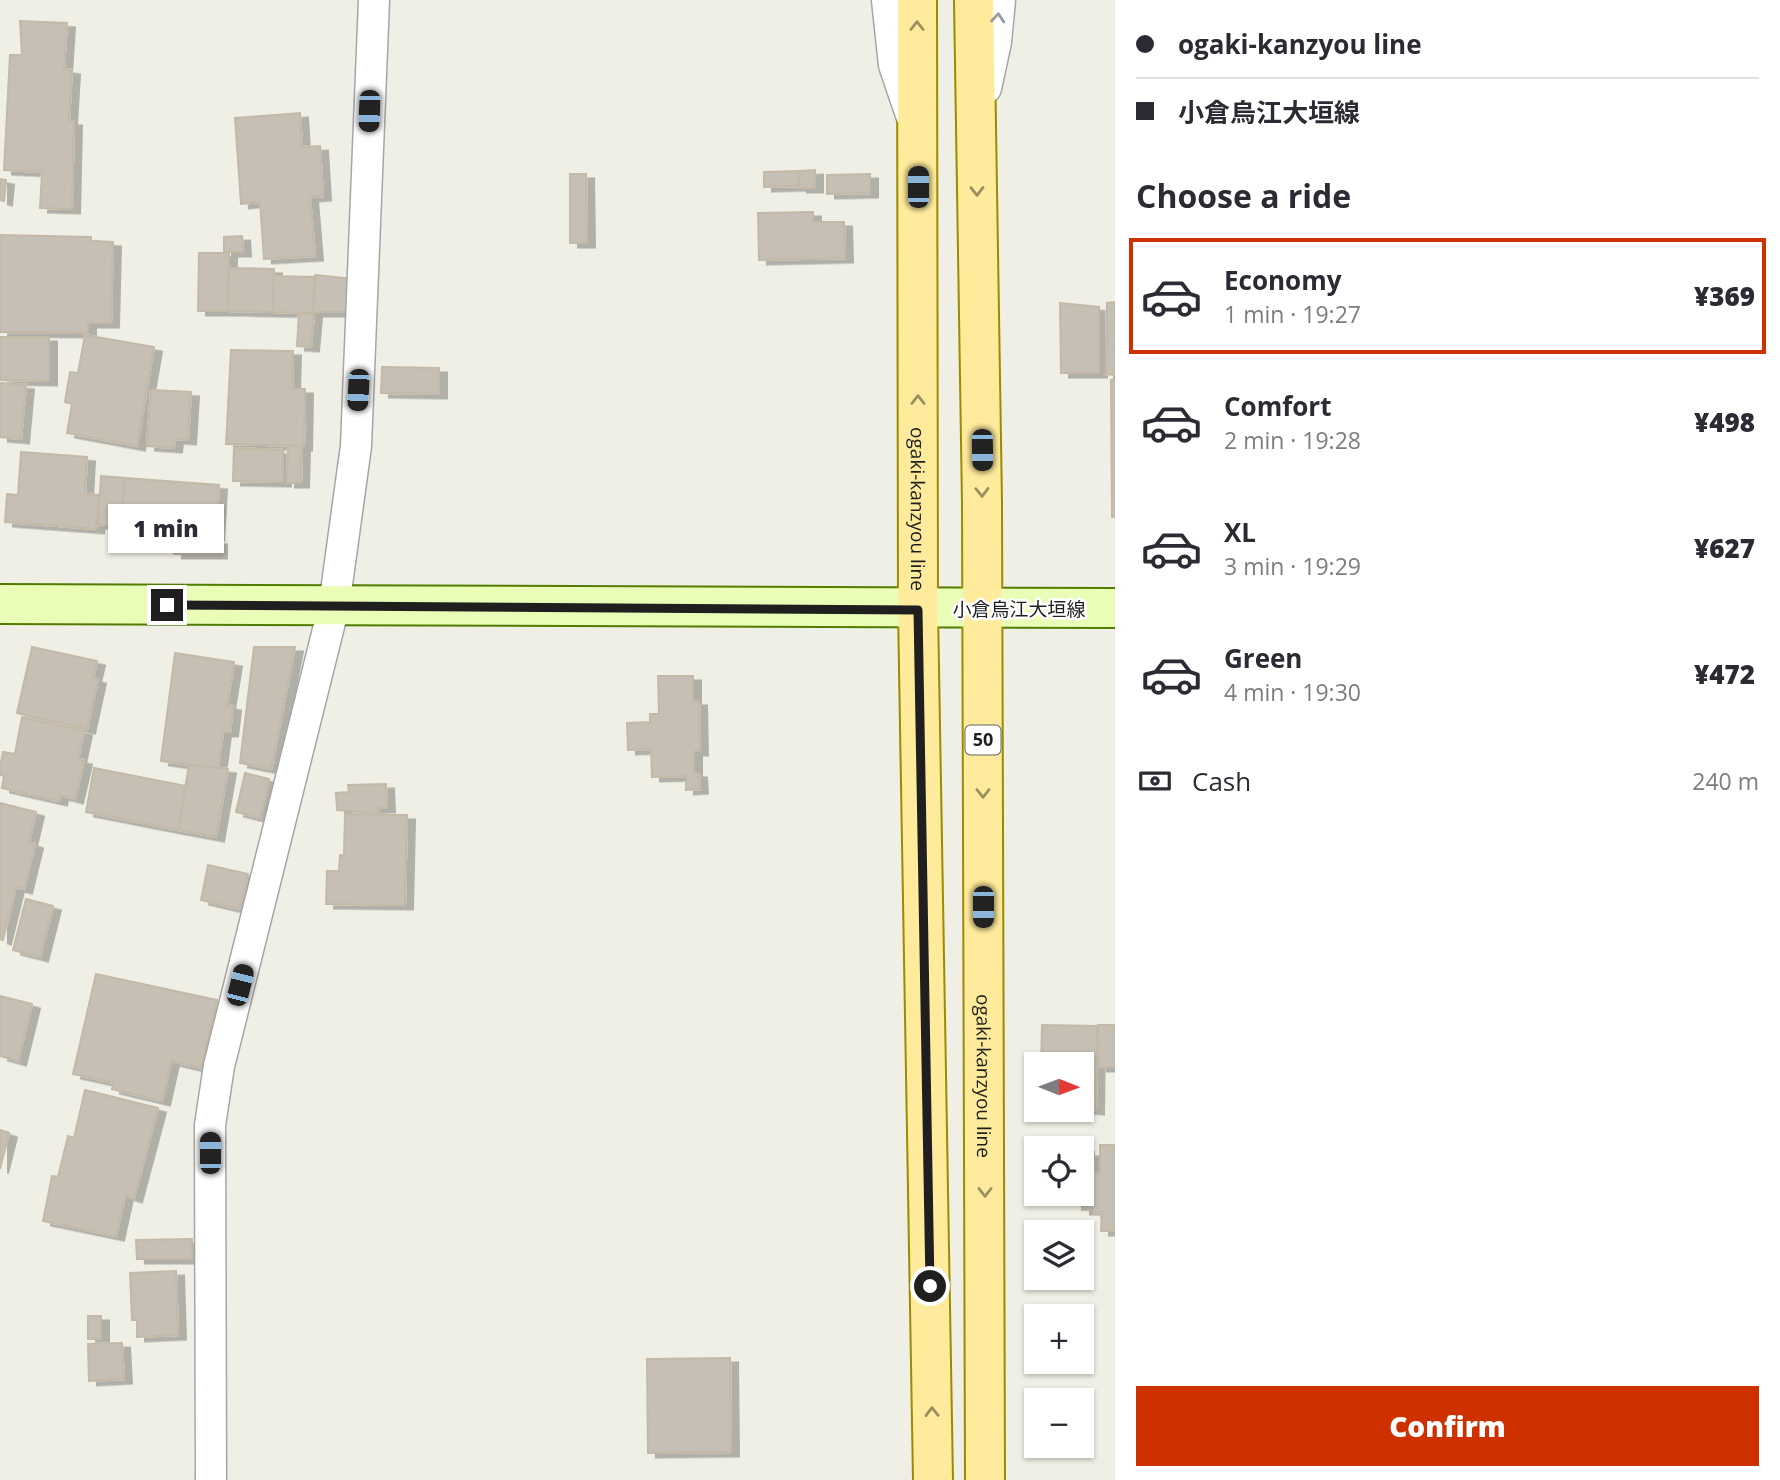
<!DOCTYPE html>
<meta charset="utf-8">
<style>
:root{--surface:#fff;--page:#f7f7f7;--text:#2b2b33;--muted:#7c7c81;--line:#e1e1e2;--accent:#ce3000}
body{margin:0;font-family:"Open Sans","Noto Sans JP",sans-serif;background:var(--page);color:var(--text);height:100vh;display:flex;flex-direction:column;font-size:26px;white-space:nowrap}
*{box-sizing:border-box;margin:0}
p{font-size:23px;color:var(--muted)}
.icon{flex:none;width:38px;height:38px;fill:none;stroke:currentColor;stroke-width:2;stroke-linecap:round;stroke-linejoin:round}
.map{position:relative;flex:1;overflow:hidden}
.side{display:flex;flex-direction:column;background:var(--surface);width:665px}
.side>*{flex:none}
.banner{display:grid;align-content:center;height:154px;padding:0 21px;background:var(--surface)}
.needle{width:46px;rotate:91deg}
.fabs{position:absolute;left:1024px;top:1052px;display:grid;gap:14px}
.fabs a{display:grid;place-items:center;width:70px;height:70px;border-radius:0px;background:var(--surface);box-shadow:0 2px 5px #0004;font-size:35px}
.end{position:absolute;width:32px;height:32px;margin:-16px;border:9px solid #1f1f1f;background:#fff;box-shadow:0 0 0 4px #fff}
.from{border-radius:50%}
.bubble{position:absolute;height:49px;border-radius:0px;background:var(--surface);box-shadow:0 2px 5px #0004;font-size:23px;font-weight:800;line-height:49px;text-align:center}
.car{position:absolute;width:21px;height:42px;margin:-21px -10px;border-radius:9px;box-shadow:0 0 5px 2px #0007;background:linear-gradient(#222 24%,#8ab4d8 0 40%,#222 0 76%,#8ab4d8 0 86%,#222 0)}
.banner b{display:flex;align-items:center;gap:24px;height:66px;font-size:26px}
.banner b+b{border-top:2px solid var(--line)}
.banner i{width:18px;height:18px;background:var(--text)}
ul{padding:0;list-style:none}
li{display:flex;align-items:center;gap:21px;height:116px;margin:0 14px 10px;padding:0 7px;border:4px solid transparent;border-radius:0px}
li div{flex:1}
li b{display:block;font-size:26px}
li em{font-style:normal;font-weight:800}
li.on{border-color:var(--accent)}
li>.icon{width:63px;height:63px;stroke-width:1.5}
h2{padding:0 21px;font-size:32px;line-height:84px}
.pay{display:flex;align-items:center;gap:18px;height:77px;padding:0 21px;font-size:26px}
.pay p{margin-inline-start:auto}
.cta{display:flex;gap:14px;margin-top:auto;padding:14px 21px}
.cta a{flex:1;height:80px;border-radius:0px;background:var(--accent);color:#fff;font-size:28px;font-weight:800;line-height:80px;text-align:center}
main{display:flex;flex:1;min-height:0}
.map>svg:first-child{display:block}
.building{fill:#c5bfb4;stroke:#c3b9a6;stroke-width:2;filter:url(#shadow)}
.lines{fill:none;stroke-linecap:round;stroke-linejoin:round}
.minor-casing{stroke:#a6a6a6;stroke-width:33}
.secondary-casing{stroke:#517c00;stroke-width:42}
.primary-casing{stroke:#9a8b00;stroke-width:42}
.minor{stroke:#fff;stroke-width:30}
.secondary{stroke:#e9fdb6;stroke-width:38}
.primary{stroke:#ffeb9b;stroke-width:38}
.oneway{stroke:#9a9a9a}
.oneway2{stroke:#9a8f63}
.route{stroke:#1f1f1f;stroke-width:9}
.labels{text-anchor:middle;stroke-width:5;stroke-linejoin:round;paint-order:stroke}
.shield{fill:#fff;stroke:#626262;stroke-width:2}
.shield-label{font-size:18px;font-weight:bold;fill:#1f1f1f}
.street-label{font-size:19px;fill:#1f1f1f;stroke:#fff}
</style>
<main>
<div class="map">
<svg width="1115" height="1480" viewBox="0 0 1115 1480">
<defs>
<filter id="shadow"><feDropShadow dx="8" dy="4.5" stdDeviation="0" flood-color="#0004"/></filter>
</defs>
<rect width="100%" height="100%" fill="#f0efe5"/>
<g class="building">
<path d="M 20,21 L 67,23 L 64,69 L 72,70 L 69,121 L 74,121 L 72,209 L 40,208 L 42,172 L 4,170 L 10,55 L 22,55 Z"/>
<path d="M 300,113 L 302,147 L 320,146 L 323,196 L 310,197 L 315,256 L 264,259 L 260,202 L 241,204 L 235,118 Z"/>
<path d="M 815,170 L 815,188 L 799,188 L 800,171 Z"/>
<path d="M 798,171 L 798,186 L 764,187 L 764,172 Z"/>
<path d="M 570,174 L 586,174 L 587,243 L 570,243 Z"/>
<path d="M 870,174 L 870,193 L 827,194 L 827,175 Z"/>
<path d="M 0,179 L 6,180 L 4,201 L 0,200 Z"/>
<path d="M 813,212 L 813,222 L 844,222 L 845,258 L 759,260 L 758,213 Z"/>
<path d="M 0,235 L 91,237 L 91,241 L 113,242 L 111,323 L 88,323 L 88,333 L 0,332 Z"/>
<path d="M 242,236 L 243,252 L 224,252 L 224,237 Z"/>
<path d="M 199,253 L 229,253 L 228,311 L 198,311 Z"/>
<path d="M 229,268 L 274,269 L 273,312 L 228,311 Z"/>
<path d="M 315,275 L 354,279 L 354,312 L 314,312 Z"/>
<path d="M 274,276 L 314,277 L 313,313 L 273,312 Z"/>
<path d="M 1115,302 L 1115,375 L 1106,374 L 1107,303 Z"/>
<path d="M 1060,303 L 1099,307 L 1099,373 L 1061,373 Z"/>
<path d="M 299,313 L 314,314 L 311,347 L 297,346 Z"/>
<path d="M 85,335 L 154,347 L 137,446 L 67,433 L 72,404 L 65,402 L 70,372 L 78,373 Z"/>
<path d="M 0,337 L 49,337 L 49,381 L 0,380 Z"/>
<path d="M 231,350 L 293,351 L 292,389 L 305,389 L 304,446 L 226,444 Z"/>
<path d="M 382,367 L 439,368 L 439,394 L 381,393 Z"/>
<path d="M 1111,380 L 1115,380 L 1115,517 L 1112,517 Z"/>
<path d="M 0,383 L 26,385 L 21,439 L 0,437 Z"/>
<path d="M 151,390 L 191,392 L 188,440 L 175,439 L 174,448 L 147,446 Z"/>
<path d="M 288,446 L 302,446 L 301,483 L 287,483 Z"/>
<path d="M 234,448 L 283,450 L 283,482 L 233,481 Z"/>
<path d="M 21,452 L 87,457 L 85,494 L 99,495 L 96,529 L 5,522 L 7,494 L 18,495 Z"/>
<path d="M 101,476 L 125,478 L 121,526 L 98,524 Z"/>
<path d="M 125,478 L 219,485 L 216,536 L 174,533 L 173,538 L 151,537 L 151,532 L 121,530 Z"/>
<rect x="174" y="540" width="45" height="14"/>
<path d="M 32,647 L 97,661 L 93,678 L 98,679 L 87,729 L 17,713 Z"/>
<path d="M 254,647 L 295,647 L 271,769 L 240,763 Z"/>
<path d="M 175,653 L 234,662 L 227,705 L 233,706 L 230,732 L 223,732 L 218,769 L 161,761 Z"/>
<path d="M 658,676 L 693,676 L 693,701 L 699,701 L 700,751 L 694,751 L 694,773 L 699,773 L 700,789 L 686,790 L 686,776 L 652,777 L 651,749 L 628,750 L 627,723 L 650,722 L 650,714 L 659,714 Z"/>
<path d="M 22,717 L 84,731 L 78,759 L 84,760 L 75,799 L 60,795 L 59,801 L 2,788 L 4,776 L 0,775 L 0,768 L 3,752 L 15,754 Z"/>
<path d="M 189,765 L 228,769 L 216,837 L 178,830 Z"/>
<path d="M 94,768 L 186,786 L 178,830 L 86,812 Z"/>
<path d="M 245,773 L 269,779 L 260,818 L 236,812 Z"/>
<path d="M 386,784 L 387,808 L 378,808 L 379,813 L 337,810 L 336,793 L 349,792 L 348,785 Z"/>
<path d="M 0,803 L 36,812 L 29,842 L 35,844 L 24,889 L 16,887 L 3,940 L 0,939 Z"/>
<path d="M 345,814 L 407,815 L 405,905 L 326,904 L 327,871 L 339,871 L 340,855 L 344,856 Z"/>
<path d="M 208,865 L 248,874 L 239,909 L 201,900 Z"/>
<path d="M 26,899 L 53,906 L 40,957 L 13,950 Z"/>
<path d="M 96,974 L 217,1000 L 201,1068 L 171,1061 L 162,1101 L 112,1089 L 114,1083 L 73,1074 Z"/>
<path d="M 0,996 L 32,1004 L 18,1061 L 0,1056 Z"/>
<path d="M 1042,1025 L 1097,1026 L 1096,1110 L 1082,1109 L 1082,1064 L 1041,1064 Z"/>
<path d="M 1098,1025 L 1115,1025 L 1115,1067 L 1099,1067 Z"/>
<rect x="1033" y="1087" width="3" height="22"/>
<path d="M 85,1090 L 158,1108 L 134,1198 L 125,1195 L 116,1236 L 43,1221 L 52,1176 L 58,1177 L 68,1136 L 74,1138 Z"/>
<path d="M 0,1130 L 9,1133 L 0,1169 Z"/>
<path d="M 1100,1145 L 1115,1145 L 1115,1231 L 1101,1231 L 1102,1212 L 1093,1213 L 1093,1173 L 1100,1174 Z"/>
<path d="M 1083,1152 L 1094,1152 L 1093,1210 L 1082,1210 Z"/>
<path d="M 192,1239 L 192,1259 L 137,1259 L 136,1240 Z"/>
<path d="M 176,1271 L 178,1335 L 137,1337 L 137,1320 L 132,1320 L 130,1273 Z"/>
<rect x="88" y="1316" width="13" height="23"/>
<path d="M 122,1343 L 124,1379 L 89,1381 L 88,1344 Z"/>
<path d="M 730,1358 L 731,1452 L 648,1453 L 647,1359 Z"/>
</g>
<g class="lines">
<g class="minor-casing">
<g id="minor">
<path d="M 887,0 L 894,65 L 911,115"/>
<path d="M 986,88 L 996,42 L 1000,0"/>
<path d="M 211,1480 L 210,1125 L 219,1066 L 334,606 L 356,446 L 374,0"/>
</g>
</g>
<g class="secondary-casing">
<path id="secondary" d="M 0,604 L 1115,608"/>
</g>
<g class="primary-casing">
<g id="primary">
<path id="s1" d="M 917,0 L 918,610 L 933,1480"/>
<path id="s2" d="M 974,0 L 982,503 L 985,1480"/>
</g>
</g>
<use href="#minor" class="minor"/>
<use href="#secondary" class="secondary"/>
<use href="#primary" class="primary"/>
</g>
<defs><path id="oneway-chevron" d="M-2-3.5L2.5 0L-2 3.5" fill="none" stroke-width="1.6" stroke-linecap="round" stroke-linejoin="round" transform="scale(1.75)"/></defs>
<use class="oneway" href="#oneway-chevron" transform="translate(998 18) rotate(-85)"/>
<g class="oneway2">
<use href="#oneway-chevron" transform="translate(917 26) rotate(-90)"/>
<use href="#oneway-chevron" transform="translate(977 191) rotate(89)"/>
<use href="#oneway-chevron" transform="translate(918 400) rotate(-90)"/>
<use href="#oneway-chevron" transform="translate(982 492) rotate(89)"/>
<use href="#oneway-chevron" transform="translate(983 793) rotate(90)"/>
<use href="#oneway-chevron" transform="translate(985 1192) rotate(90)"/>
<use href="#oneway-chevron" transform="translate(932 1412) rotate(-91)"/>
</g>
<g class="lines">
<path class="route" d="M 167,605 L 918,610 L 930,1286"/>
</g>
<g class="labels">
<rect class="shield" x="965.5" y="725.5" width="35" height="29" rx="5"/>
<g class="shield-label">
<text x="983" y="746">50</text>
</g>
<g class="street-label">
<text dy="7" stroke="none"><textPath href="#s1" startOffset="509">ogaki-kanzyou line</textPath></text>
<text x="1019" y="616">小倉烏江大垣線</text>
<text dy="7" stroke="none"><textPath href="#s2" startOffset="1076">ogaki-kanzyou line</textPath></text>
</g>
</g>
</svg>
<div class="fabs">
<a><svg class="needle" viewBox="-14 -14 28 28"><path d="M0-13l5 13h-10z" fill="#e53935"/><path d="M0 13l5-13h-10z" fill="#7c7c81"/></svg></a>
<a><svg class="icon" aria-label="locate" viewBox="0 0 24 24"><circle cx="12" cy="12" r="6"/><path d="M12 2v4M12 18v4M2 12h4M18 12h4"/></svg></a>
<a><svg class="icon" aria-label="layers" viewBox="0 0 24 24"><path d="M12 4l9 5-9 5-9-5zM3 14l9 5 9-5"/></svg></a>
<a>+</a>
<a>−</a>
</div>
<i class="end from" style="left:930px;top:1286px"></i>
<i class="end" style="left:167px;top:605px"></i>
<div class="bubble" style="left:108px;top:504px;width:116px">1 min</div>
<i class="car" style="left:369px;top:111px;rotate:182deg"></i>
<i class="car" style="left:918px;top:187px;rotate:0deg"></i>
<i class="car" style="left:358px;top:390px;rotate:183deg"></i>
<i class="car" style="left:982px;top:450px;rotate:179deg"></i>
<i class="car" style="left:983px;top:907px;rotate:180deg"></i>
<i class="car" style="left:240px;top:985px;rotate:14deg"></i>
<i class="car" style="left:210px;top:1153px;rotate:0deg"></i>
</div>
<section class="side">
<div class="banner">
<b><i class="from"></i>ogaki-kanzyou line</b>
<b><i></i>小倉烏江大垣線</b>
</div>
<h2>Choose a ride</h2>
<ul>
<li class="on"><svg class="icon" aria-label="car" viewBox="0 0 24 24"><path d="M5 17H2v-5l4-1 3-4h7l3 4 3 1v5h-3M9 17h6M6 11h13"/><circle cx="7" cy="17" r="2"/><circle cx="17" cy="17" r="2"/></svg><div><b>Economy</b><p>1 min · 19:27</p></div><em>¥369</em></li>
<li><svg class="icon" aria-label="car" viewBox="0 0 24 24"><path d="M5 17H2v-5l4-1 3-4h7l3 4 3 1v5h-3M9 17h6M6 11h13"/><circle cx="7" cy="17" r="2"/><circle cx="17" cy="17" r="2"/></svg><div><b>Comfort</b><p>2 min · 19:28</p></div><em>¥498</em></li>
<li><svg class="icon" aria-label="car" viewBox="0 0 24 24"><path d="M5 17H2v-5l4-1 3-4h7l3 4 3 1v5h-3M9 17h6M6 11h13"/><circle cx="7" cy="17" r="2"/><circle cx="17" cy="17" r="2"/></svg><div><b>XL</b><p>3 min · 19:29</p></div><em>¥627</em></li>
<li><svg class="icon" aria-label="car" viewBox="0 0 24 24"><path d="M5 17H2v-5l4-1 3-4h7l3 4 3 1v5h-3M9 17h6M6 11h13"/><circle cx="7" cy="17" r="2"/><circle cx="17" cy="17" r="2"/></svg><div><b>Green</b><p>4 min · 19:30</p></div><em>¥472</em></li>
</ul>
<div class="pay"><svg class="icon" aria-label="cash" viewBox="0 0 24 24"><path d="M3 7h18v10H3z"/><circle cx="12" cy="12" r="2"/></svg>Cash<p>240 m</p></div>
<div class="cta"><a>Confirm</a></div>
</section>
</main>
